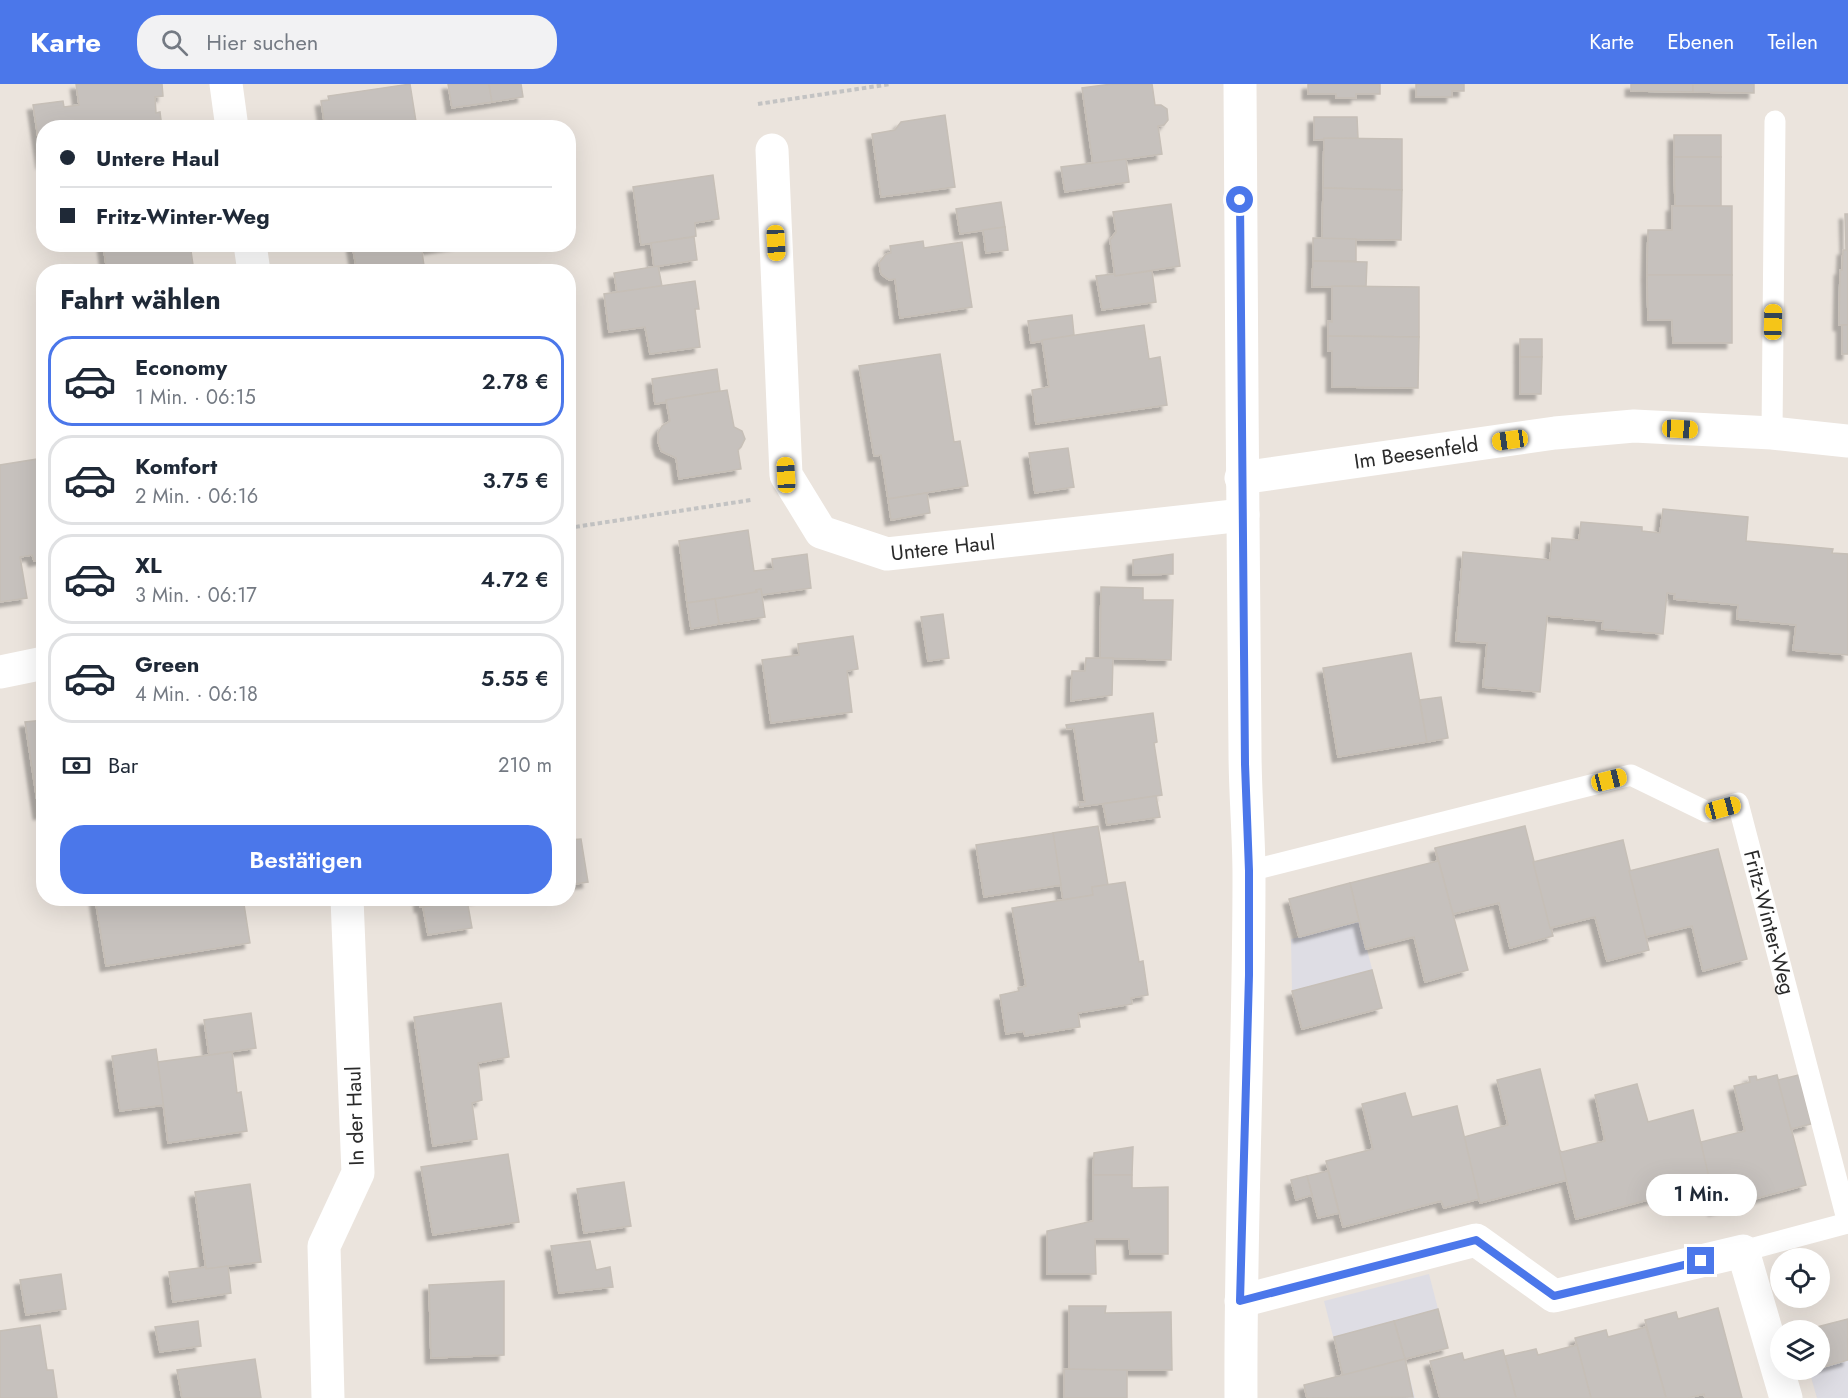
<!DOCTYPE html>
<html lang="de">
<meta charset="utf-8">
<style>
:root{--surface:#fff;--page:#f2f2f3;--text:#1f2937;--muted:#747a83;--line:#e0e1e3;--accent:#4b77ea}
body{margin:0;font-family:Jost,sans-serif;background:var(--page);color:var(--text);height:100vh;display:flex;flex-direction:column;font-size:22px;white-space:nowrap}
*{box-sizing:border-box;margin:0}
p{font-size:20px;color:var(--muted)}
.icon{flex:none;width:33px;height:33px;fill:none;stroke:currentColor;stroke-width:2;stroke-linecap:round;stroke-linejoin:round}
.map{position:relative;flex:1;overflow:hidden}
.panel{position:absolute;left:36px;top:180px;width:540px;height:642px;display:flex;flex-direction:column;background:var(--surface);border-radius:24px;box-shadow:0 6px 24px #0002}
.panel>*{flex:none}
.banner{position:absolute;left:36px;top:36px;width:540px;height:132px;border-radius:24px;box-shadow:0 6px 24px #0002;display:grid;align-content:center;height:132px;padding:0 24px;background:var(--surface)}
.fabs{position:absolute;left:1770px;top:1164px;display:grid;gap:12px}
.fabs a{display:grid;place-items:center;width:60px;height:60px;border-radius:50%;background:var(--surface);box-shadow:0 6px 24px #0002;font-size:30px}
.end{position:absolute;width:27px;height:27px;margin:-14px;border:8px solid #4b77ea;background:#fff;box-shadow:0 0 0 3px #fff}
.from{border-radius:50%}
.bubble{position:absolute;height:42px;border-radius:21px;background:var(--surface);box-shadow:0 6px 24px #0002;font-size:20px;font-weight:600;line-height:42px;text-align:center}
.car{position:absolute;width:18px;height:36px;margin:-18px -9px;border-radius:8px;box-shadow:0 0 4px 2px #0007;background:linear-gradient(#f5c518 24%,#345 0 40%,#f5c518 0 76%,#345 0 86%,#f5c518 0)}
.banner b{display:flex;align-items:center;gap:21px;height:57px;font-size:22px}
.banner b+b{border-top:2px solid var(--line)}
.banner i{width:15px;height:15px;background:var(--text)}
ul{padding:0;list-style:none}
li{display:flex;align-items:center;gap:18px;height:90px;margin:0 12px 9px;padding:0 12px;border:3px solid var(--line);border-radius:24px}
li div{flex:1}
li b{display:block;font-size:22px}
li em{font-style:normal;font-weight:600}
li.active{border-color:var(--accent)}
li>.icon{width:54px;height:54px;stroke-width:1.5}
h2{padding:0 24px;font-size:27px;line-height:72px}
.pay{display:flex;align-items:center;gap:15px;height:66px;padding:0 24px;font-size:22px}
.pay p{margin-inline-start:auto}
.button{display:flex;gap:12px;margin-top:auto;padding:12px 24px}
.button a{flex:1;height:69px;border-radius:24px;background:var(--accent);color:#fff;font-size:24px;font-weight:600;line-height:69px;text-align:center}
header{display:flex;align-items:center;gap:36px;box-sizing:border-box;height:84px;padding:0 30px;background:var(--accent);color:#fff}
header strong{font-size:28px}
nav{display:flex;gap:33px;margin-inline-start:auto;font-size:21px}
.search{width:420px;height:54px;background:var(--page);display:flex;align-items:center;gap:15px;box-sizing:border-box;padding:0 21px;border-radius:24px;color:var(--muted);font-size:22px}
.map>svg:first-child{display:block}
.industrial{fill:#dedde4}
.building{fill:#c6c1bd;stroke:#c6bfb7;stroke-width:1.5;filter:url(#shadow)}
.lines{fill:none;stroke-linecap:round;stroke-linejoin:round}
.path{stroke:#c3c3c3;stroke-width:4;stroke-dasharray:4.5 3;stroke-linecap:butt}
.lane{stroke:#fff;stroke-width:21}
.street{stroke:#fff;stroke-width:33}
.route{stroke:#4b77ea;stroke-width:8}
.labels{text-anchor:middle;stroke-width:6;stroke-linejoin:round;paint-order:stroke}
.street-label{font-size:21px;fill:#2a2a2a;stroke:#fff}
</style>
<header>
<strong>Karte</strong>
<div class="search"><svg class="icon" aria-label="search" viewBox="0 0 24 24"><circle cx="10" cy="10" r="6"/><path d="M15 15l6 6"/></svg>Hier suchen</div>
<nav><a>Karte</a><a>Ebenen</a><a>Teilen</a></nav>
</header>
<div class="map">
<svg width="1848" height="1314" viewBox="0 0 1848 1314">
<defs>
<filter id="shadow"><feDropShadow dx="-5.5" dy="5.5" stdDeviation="1.5" flood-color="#0004"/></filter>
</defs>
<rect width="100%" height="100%" fill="#ebe4dd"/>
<g class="industrial">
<path d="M 1350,799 L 1382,924 L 1302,945 L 1292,907 L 1291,855 L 1299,853 L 1289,815 Z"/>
<path d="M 1429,1190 L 1448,1264 L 1405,1275 L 1415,1314 L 1307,1314 L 1304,1301 L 1343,1291 L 1324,1217 Z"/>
<path d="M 1848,1235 L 1848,1314 L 1817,1314 L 1809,1286 L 1820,1286 L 1820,1246 L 1805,1246 Z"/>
</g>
<g class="building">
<path d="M 76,0 L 162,0 L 163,12 L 155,13 L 156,29 L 160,28 L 162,44 L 44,44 L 42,80 L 33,21 L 63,17 L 64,23 L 79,21 Z"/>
<path d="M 410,0 L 417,44 L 325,44 L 321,17 L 329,16 L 328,12 Z"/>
<path d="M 448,0 L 489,0 L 492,18 L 452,24 Z"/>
<path d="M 489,0 L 521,0 L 523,13 L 492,18 Z"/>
<path d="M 1112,0 L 1152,0 L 1155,21 L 1161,21 L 1167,25 L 1168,36 L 1164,41 L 1158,42 L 1162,70 L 1093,80 L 1082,4 Z"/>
<path d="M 1308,0 L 1380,0 L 1380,10 L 1356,10 L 1356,14 L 1336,14 L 1336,10 L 1308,10 Z"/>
<path d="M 1416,0 L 1464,0 L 1464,7 L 1452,7 L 1452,13 L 1416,13 Z"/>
<path d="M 1631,0 L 1693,0 L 1693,8 L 1631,7 Z"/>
<path d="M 1693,0 L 1754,0 L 1754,9 L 1693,8 Z"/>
<path d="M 945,31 L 955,103 L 881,113 L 872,50 L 895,46 L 901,38 Z"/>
<path d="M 1314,33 L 1357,33 L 1358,54 L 1314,56 Z"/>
<rect x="1674" y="51" width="47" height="22"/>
<path d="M 1324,54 L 1402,55 L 1402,106 L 1323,104 Z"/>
<path d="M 1674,73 L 1721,73 L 1721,122 L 1675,122 Z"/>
<path d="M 1126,75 L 1129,98 L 1065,108 L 1061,83 Z"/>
<path d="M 713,91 L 719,135 L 695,139 L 696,152 L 641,161 L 633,103 Z"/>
<path d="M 1323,104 L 1402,106 L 1401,156 L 1322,155 Z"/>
<path d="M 1001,118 L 1005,143 L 960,150 L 956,125 Z"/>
<path d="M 1171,120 L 1180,182 L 1115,192 L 1110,156 L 1116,148 L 1113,128 Z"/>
<path d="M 1672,122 L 1732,122 L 1732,191 L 1647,191 L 1648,146 L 1672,146 Z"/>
<path d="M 1845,130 L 1848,130 L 1848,241 L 1839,241 L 1840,186 L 1842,186 L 1843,166 L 1846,166 Z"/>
<path d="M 1005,143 L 1008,166 L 986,169 L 983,146 Z"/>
<path d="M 694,153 L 697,176 L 654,183 L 651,159 Z"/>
<path d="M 1313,154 L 1356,155 L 1356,177 L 1313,177 Z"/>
<path d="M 923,157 L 924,164 L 962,158 L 972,223 L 900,234 L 895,195 L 889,196 L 881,190 L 879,179 L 886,170 L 891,169 L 890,162 Z"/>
<path d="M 103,160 L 190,160 L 194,188 L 107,188 Z"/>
<path d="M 352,160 L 421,160 L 424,182 L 392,188 L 357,188 Z"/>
<path d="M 421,160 L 458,160 L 422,166 Z"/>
<path d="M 1313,177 L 1367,178 L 1366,202 L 1312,203 Z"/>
<path d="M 658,182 L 662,202 L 617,208 L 614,189 Z"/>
<path d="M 1152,187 L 1156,218 L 1102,226 L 1096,192 L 1114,190 L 1115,192 Z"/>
<path d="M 1647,191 L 1732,191 L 1732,259 L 1673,259 L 1672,236 L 1648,236 Z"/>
<path d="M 695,197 L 699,225 L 695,225 L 700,263 L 650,270 L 645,243 L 609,248 L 604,210 Z"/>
<path d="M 1332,202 L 1419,203 L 1419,253 L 1328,252 L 1328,237 L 1332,238 Z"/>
<path d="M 1072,231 L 1074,251 L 1031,259 L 1028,237 Z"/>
<path d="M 1144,241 L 1149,275 L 1160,273 L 1167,321 L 1036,340 L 1032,306 L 1049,303 L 1042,256 Z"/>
<rect x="1842" y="241" width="6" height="29"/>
<path d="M 1328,252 L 1419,253 L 1418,304 L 1332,303 L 1332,267 L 1328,267 Z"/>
<rect x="1520" y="255" width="22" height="18"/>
<path d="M 940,270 L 954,358 L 960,357 L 968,402 L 888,415 L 881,371 L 874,372 L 859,282 Z"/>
<path d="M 1520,273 L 1542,273 L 1541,310 L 1520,310 Z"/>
<path d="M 717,285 L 720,307 L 666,316 L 666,318 L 655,320 L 652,295 Z"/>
<path d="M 727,306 L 734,343 L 742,347 L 745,355 L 741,363 L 738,366 L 741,385 L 679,395 L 676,374 L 661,367 L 658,358 L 658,349 L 662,342 L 670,337 L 666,316 Z"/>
<path d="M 1068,364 L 1074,403 L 1035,409 L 1029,369 Z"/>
<path d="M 44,374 L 44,475 L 34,477 L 32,471 L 20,473 L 27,514 L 0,518 L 0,381 Z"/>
<path d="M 927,409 L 930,429 L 891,436 L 888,415 Z"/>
<path d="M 1663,425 L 1748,433 L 1746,457 L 1833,465 L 1832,469 L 1848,470 L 1848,571 L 1793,566 L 1796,541 L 1737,535 L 1738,521 L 1674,515 L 1675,510 L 1667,509 L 1663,550 L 1602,545 L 1603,537 L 1547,532 L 1540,608 L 1483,603 L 1487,559 L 1456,557 L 1463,468 L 1550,476 L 1552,454 L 1579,456 L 1581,438 L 1642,443 L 1642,447 L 1660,449 Z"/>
<path d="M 748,446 L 754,487 L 773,485 L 772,475 L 807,470 L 811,504 L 762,511 L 761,505 L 756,506 L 757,508 L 687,519 L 679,457 Z"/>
<path d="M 1173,470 L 1173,490 L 1133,491 L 1133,476 Z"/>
<path d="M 1101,503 L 1143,504 L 1143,516 L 1173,516 L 1171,576 L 1100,574 Z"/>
<path d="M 761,505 L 765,533 L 719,540 L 715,515 L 757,508 L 756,506 Z"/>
<path d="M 715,515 L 719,540 L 691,545 L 687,519 Z"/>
<path d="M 943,530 L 949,574 L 928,577 L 921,533 Z"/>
<path d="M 853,552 L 858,585 L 847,587 L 852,628 L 771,639 L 762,576 L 799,571 L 798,560 Z"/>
<path d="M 1411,569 L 1427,658 L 1338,673 L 1323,584 Z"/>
<path d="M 1086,574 L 1113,574 L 1112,611 L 1071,617 L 1072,587 L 1085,587 Z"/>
<path d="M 1441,613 L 1448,654 L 1427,658 L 1420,616 Z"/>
<path d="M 1153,629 L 1157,658 L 1154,659 L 1162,711 L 1080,723 L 1079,718 L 1085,718 L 1074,644 L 1067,645 L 1066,641 Z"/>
<path d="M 44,636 L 44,729 L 39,730 L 25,638 Z"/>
<path d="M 1156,712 L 1160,733 L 1107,741 L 1103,720 Z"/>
<path d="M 1098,742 L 1108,801 L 1092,803 L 1093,811 L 1063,816 L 1053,749 Z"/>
<path d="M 1525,742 L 1553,852 L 1510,864 L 1499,819 L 1453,830 L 1435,764 Z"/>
<path d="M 1053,749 L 1061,801 L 984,813 L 976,761 Z"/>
<path d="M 581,755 L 588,798 L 568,801 L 568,756 Z"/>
<path d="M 1623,756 L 1649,866 L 1607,877 L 1595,833 L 1550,844 L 1533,778 Z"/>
<path d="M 1435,764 L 1468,886 L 1425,898 L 1414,853 L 1366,865 L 1350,799 L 1438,777 Z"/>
<path d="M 1718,765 L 1747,875 L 1703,887 L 1692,842 L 1646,853 L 1629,787 Z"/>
<path d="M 1125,798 L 1139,878 L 1143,877 L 1148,911 L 1131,914 L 1132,920 L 1078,929 L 1080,943 L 1025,952 L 1024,947 L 1006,950 L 1000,911 L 1019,907 L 1018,904 L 1026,902 L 1012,824 L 1093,811 L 1092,803 Z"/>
<path d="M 1350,799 L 1359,837 L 1299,853 L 1289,815 Z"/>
<path d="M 95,814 L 243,814 L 250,859 L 106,882 Z"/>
<path d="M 419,814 L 479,814 L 420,823 Z"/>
<path d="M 467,816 L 472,844 L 428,851 L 423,823 Z"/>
<path d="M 1372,886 L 1382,924 L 1302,945 L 1292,907 Z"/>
<path d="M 501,919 L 509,973 L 478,979 L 482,1016 L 472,1019 L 477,1055 L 433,1062 L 414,933 Z"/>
<path d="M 251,929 L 256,964 L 209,971 L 204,936 Z"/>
<path d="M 156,965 L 164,1021 L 120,1027 L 112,972 Z"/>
<path d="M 232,968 L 237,1009 L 241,1008 L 247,1047 L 168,1059 L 158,978 Z"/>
<path d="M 1540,985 L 1567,1096 L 1480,1119 L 1465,1061 L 1466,1060 L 1464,1053 L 1508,1041 L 1497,996 Z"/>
<path d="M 1777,991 L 1806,1101 L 1714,1126 L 1701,1058 L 1745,1047 L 1734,1002 L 1750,998 L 1749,993 L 1756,992 L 1757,996 Z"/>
<path d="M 1799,991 L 1811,1040 L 1791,1045 L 1778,996 Z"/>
<path d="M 1637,1000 L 1648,1038 L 1693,1026 L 1712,1106 L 1676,1116 L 1674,1109 L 1576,1135 L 1559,1066 L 1562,1068 L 1605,1057 L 1595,1011 Z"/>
<path d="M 1405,1009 L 1412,1033 L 1457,1022 L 1479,1115 L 1444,1124 L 1441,1117 L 1343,1143 L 1326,1077 L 1373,1065 L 1362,1020 Z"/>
<path d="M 1133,1063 L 1132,1091 L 1093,1091 L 1094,1069 Z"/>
<path d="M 508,1070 L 519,1138 L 433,1151 L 421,1083 Z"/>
<path d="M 1328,1087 L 1339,1129 L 1318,1134 L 1307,1092 Z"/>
<path d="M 1093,1091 L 1132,1091 L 1132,1104 L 1168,1103 L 1168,1170 L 1130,1170 L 1129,1155 L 1095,1155 L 1096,1190 L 1047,1190 L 1047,1147 L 1093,1137 Z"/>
<path d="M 1307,1092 L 1312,1111 L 1296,1116 L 1291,1096 Z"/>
<path d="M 624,1098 L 631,1142 L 584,1149 L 577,1105 Z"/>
<path d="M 250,1100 L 261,1178 L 206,1185 L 195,1108 Z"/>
<path d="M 590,1157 L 596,1186 L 610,1183 L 613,1203 L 559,1209 L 551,1162 Z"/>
<path d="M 228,1182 L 231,1209 L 173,1218 L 169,1188 L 206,1183 L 206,1185 Z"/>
<path d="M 61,1190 L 66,1225 L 26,1231 L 20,1196 Z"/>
<path d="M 504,1197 L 504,1271 L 431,1274 L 429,1201 Z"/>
<path d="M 1069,1222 L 1106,1222 L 1105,1229 L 1171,1228 L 1172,1286 L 1069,1286 Z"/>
<path d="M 1718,1224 L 1742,1314 L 1705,1314 L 1704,1310 L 1688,1314 L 1666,1314 L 1645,1236 L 1676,1228 L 1678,1235 Z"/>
<path d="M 1438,1225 L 1448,1264 L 1405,1275 L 1394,1237 Z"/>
<path d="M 1848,1235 L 1848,1276 L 1820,1284 L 1820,1246 L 1805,1246 Z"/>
<path d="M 198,1237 L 201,1262 L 160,1268 L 155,1243 Z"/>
<path d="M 1394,1237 L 1405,1275 L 1343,1292 L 1334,1253 Z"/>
<path d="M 40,1241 L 47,1286 L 53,1286 L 57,1314 L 0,1314 L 0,1247 Z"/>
<path d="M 1646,1243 L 1666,1314 L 1591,1314 L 1575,1254 L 1606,1246 L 1608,1253 Z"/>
<path d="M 1577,1261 L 1591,1314 L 1516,1314 L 1505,1272 L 1536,1265 L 1538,1271 Z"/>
<path d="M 1503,1266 L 1516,1314 L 1440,1314 L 1430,1277 L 1462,1269 L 1464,1276 Z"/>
<path d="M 255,1275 L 261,1314 L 182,1314 L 177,1286 Z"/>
<path d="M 1405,1275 L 1413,1313 L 1307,1314 L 1304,1301 Z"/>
<path d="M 1064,1285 L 1127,1286 L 1127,1314 L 1064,1314 Z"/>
</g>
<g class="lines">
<g class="path">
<path d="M 758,20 L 891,0"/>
<path d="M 568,444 L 751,416"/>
</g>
<g class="lane">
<path d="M 1772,349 L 1775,37"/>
<path id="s1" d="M 1249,787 L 1631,691 L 1707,728 L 1738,719 L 1848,1139"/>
<path d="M 1743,1167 L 1848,1139"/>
</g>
<g class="street">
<path d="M 226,0 L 232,44"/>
<path d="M 1240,0 C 1241,222 1243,445 1245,667 C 1245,709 1249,751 1249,792 C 1249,966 1240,1140 1241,1314"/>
<path id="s2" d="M 772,66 L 786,391 L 821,448 L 887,470 L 1243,431"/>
<path d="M 250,160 L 254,188"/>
<path id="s3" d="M 1241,394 L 1555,349 L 1634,342 L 1772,349 L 1848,357"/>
<path d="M 0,588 L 44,579"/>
<path d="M 1241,1217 L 1476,1156 L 1554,1212 L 1743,1167 L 1786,1314"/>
<path d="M 328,1314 L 324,1162 L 358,1089 L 347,814"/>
</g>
</g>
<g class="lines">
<path class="route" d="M 1240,116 L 1245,680 L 1249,787 L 1249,891 L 1240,1217 L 1476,1156 L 1554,1212 L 1701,1177"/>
</g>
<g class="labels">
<g class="street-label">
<text dy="7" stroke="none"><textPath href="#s3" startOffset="177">Im Beesenfeld</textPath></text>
<text dy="7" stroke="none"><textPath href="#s2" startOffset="518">Untere Haul</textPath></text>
<text dy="7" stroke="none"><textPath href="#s1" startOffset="634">Fritz-Winter-Weg</textPath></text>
<text transform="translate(355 1032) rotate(-92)" y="7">In der Haul</text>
</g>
</g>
</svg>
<div class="fabs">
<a><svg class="icon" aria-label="locate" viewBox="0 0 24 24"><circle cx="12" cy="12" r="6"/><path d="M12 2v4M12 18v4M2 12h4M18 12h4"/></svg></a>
<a><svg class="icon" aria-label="layers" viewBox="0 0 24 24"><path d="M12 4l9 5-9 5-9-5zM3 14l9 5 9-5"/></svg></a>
</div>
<i class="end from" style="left:1240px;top:116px"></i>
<i class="end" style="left:1701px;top:1177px"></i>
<div class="bubble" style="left:1646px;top:1090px;width:111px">1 Min.</div>
<i class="car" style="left:776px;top:159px;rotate:177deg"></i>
<i class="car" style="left:1773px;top:238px;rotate:1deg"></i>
<i class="car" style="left:1680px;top:345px;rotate:93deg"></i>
<i class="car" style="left:1510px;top:356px;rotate:262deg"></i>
<i class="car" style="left:786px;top:391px;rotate:357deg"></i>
<i class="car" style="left:1609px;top:696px;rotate:76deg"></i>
<i class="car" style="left:1723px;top:724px;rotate:75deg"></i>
<div class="banner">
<b><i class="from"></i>Untere Haul</b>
<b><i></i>Fritz-Winter-Weg</b>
</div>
<section class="panel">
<h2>Fahrt wählen</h2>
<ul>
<li class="active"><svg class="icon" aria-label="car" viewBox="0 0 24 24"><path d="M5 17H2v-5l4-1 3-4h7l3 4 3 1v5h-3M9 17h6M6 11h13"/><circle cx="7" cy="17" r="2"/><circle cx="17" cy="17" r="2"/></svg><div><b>Economy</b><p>1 Min. · 06:15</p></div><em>2.78 €</em></li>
<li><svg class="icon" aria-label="car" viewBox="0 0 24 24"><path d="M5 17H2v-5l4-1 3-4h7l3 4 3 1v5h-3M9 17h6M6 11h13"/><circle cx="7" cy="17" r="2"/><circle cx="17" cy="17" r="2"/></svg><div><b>Komfort</b><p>2 Min. · 06:16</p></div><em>3.75 €</em></li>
<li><svg class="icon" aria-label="car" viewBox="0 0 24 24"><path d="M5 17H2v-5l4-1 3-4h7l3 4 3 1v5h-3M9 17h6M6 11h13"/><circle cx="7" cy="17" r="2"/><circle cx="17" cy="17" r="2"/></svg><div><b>XL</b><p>3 Min. · 06:17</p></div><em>4.72 €</em></li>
<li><svg class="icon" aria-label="car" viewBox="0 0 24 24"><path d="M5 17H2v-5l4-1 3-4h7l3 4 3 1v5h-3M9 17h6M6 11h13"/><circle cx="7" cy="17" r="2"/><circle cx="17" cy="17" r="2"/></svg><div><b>Green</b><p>4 Min. · 06:18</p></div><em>5.55 €</em></li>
</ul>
<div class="pay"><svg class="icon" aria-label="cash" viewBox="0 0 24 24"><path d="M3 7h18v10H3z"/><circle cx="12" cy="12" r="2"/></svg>Bar<p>210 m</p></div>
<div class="button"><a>Bestätigen</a></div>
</section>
</div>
